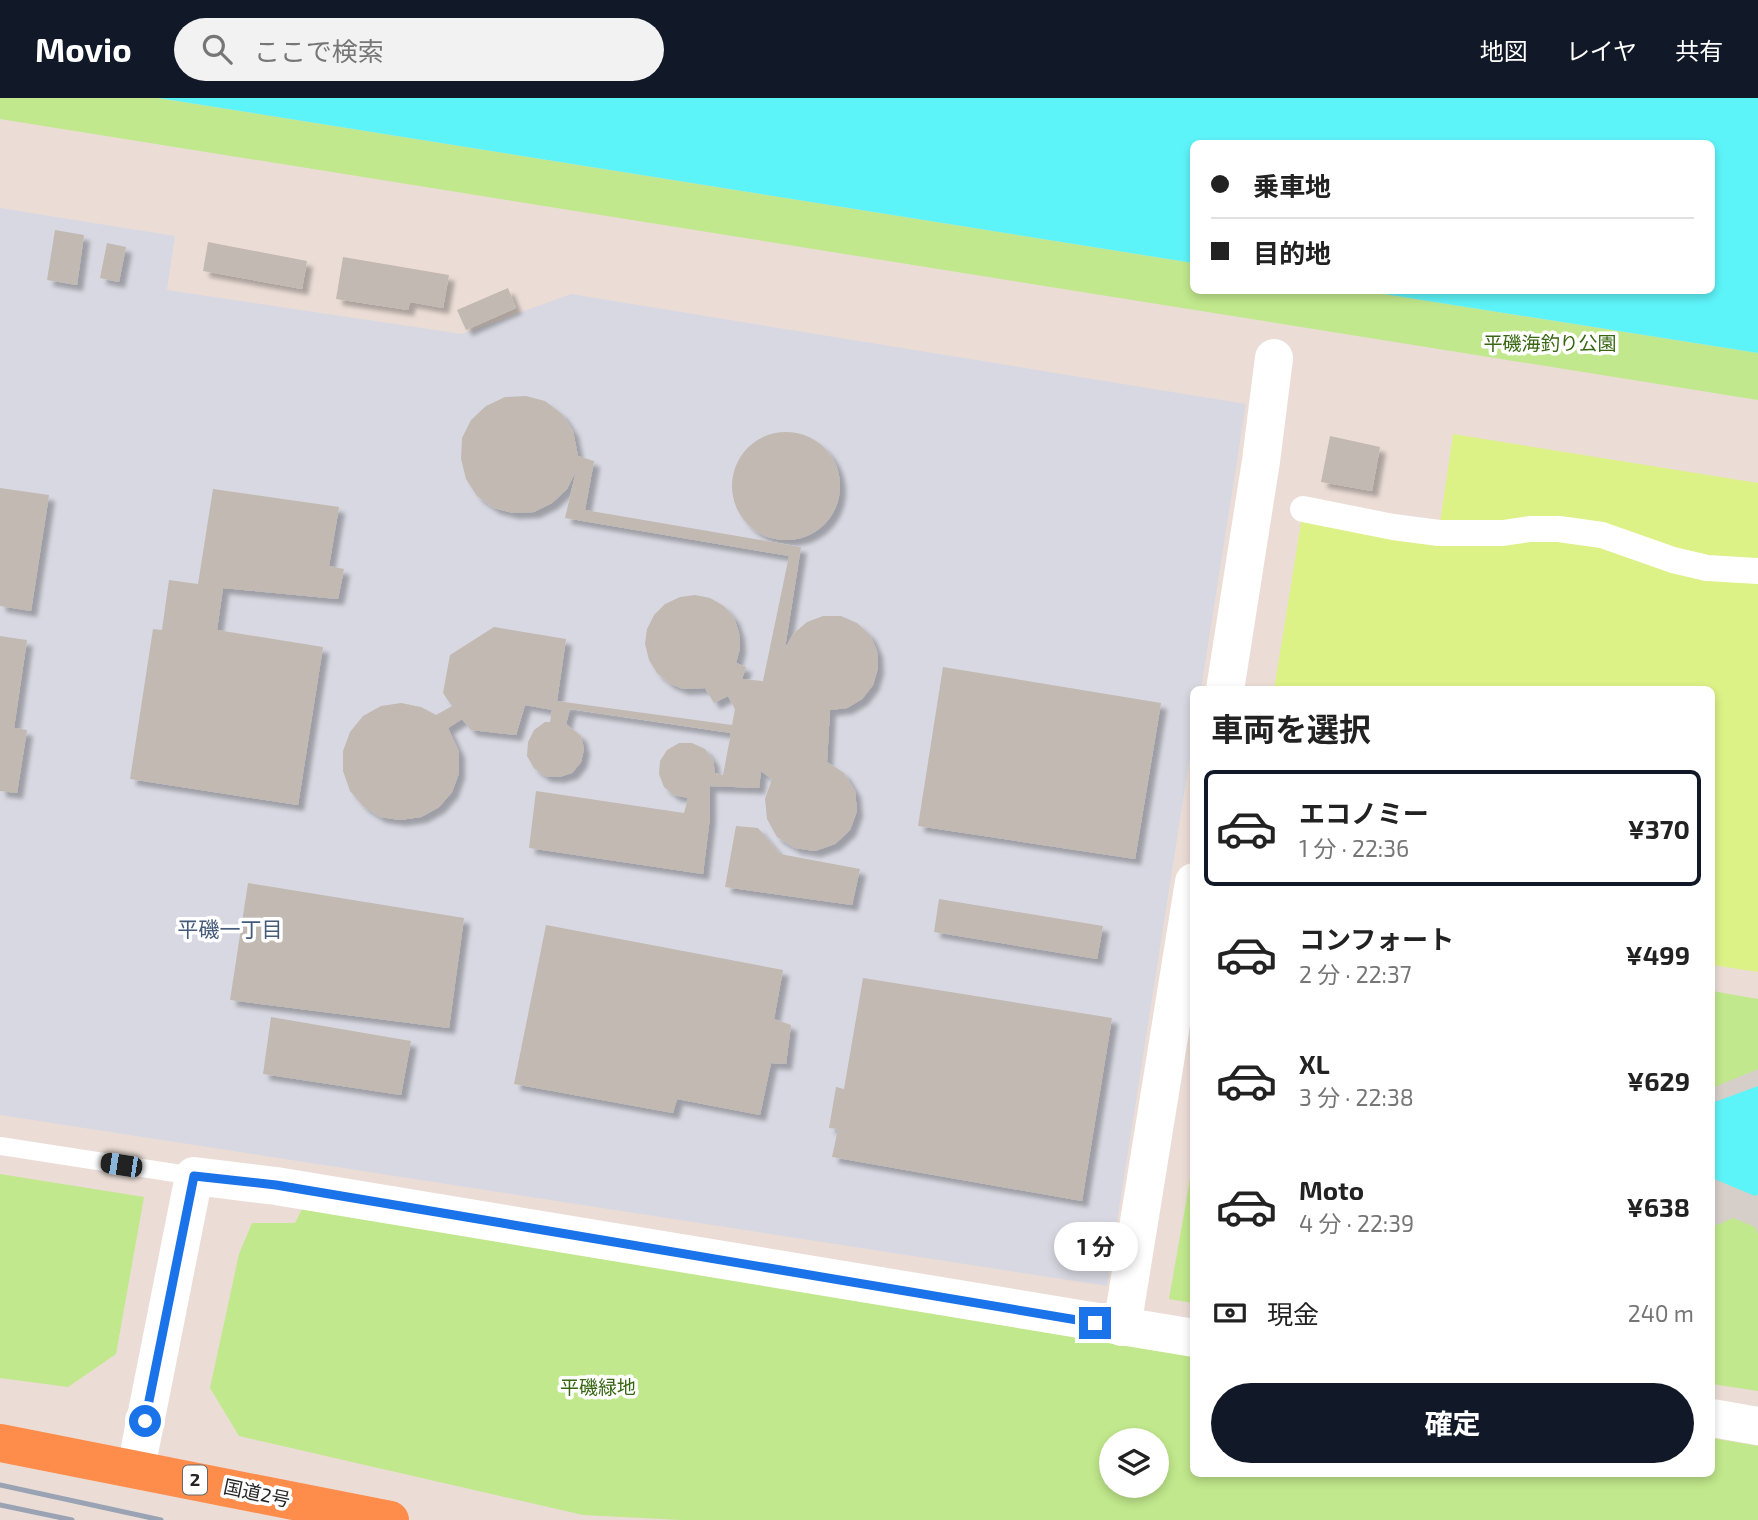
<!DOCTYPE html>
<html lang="ja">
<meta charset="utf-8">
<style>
:root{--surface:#fff;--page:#f2f2f2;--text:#222;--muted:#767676;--line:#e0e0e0;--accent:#111827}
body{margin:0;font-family:"Exo 2","Noto Sans JP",sans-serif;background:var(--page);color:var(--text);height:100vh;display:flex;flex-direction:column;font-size:26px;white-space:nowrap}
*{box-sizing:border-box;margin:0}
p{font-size:23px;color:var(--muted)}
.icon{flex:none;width:38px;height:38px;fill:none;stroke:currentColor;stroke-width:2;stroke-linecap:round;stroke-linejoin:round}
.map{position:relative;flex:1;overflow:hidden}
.details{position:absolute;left:1190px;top:588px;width:525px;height:791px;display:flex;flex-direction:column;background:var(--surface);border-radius:10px;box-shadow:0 4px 10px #0003}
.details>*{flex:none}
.top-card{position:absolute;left:1190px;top:42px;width:525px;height:154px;border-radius:10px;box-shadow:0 4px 10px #0003;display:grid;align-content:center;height:154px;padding:0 21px;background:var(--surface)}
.tools{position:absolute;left:1099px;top:1330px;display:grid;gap:14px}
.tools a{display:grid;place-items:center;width:70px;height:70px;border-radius:50%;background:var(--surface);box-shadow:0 4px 10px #0003;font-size:35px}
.end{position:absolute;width:32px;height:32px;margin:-16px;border:9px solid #1a73e8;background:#fff;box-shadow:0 0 0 4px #fff}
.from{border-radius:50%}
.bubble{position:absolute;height:49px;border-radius:24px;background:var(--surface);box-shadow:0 4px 10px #0003;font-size:23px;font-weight:700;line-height:49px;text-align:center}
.car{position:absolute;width:21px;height:42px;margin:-21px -10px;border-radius:9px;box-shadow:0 0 5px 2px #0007;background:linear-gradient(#222 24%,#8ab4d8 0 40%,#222 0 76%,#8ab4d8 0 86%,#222 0)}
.top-card b{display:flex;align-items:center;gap:24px;height:66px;font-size:26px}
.top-card b+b{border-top:2px solid var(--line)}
.top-card i{width:18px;height:18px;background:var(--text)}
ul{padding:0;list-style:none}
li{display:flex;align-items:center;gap:21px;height:116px;margin:0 14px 10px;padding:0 7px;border:4px solid transparent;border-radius:10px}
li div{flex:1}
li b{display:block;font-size:26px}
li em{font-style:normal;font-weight:700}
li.active{border-color:var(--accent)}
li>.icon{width:63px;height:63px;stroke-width:1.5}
h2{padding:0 21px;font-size:32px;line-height:84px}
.pay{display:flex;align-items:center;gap:18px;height:77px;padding:0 21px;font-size:26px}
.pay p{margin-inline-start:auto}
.button{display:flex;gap:14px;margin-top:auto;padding:14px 21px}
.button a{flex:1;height:80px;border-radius:42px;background:var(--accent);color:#fff;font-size:28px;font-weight:700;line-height:80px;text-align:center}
header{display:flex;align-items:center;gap:42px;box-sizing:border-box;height:98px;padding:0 35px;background:var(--accent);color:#fff}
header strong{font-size:33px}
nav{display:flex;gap:38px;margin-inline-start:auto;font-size:24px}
.search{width:490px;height:63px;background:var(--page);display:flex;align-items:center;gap:18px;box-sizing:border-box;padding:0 24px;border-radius:38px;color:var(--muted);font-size:26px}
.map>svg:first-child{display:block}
.industrial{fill:#d8d8e2}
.green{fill:#c1e88c;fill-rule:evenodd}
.pitch{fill:#dcf186}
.plaza{fill:#d6cfc9}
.water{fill:#5df4f9}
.building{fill:#c2b9b2;filter:url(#shadow)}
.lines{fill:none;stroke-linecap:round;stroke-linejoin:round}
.service{stroke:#fff;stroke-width:18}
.pedestrian{stroke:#fff;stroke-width:26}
.tertiary{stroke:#fff;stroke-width:38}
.trunk{stroke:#fe8c4b;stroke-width:38}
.rail{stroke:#99a3b3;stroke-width:5}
.route{stroke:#1a73e8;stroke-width:9}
.labels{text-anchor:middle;stroke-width:7;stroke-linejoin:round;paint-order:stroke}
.shield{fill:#fff;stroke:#676767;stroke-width:2}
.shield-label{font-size:18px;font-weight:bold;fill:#262626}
.park-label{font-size:19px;fill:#386712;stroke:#fff}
.street-label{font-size:19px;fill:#262626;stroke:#fff}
.neighbourhood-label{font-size:21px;fill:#445a7a;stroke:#fff}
</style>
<header>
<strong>Movio</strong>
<div class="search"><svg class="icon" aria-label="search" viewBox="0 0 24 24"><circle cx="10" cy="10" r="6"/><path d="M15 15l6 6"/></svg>ここで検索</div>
<nav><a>地図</a><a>レイヤ</a><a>共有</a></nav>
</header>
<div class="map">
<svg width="1758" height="1422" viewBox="0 0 1758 1422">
<defs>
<filter id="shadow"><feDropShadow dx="6" dy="6" stdDeviation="2" flood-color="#0004"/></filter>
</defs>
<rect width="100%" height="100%" fill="#ebddd6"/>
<path class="industrial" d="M 0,110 L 175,138 L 167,192 L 462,236 L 571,196 L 1246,306 L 1201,591 L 1194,592 L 1193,639 L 1107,1188 L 0,1017 Z"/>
<g class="green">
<path d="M 0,0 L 158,0 L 1193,165 L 1194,192 L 1365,193 L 1758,255 L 1758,302 L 0,21 Z"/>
<path d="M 1712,893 L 1758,901 L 1758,1293 L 1712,1286 Z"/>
<path d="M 1193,1064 L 1194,1205 L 1193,1205 L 1169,1201 Z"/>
<path d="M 0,1076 L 144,1099 L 116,1256 L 68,1289 L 0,1280 Z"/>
<path d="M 302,1111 L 1193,1256 L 1194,1376 L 1712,1376 L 1712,1340 L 1758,1348 L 1758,1422 L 681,1422 L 583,1417 L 239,1338 L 210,1290 L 239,1156 L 252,1125 L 295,1125 ZM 1111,1342 L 1157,1342 L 1157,1388 L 1111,1388 Z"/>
</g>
<path class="pitch" d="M 1453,336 L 1758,385 L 1758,874 L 1712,867 L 1712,592 L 1274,592 L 1305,400 L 1440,425 Z"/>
<path class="plaza" d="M 1758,971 L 1758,1136 L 1755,1129 L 1733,1120 L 1712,1129 L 1712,990 Z"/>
<g class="water">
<path d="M 158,0 L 1758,0 L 1758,255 L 1365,193 L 1712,192 L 1712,46 L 1194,46 L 1193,165 Z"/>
<path d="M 1758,988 L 1758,1096 L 1755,1098 L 1712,1080 L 1712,1005 Z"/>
</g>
<g class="building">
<path d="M 55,132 L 84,137 L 77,187 L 47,182 Z"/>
<path d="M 208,144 L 307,163 L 302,191 L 203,173 Z"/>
<path d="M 107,145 L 126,149 L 119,184 L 100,180 Z"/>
<path d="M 343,159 L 449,177 L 443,210 L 410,204 L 408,212 L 336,201 Z"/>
<path d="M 508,190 L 516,210 L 466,232 L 457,212 Z"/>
<path d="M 526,298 L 545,303 L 562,316 L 573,333 L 578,358 L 594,363 L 585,412 L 801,449 L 785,550 L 794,535 L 807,524 L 823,518 L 841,518 L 857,525 L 870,537 L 877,553 L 878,570 L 873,587 L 862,601 L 847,610 L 830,612 L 827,664 L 844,675 L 855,693 L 857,713 L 850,732 L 835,746 L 815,753 L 795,750 L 777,739 L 767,721 L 765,701 L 772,681 L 761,673 L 759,690 L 710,688 L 710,719 L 703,776 L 529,750 L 536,693 L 684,715 L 688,700 L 674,697 L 664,689 L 659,676 L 660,663 L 667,652 L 679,645 L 692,645 L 705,651 L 713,662 L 715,675 L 723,677 L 731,635 L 570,611 L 566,626 L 581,638 L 584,651 L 581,664 L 572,675 L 559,679 L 545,678 L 534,670 L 527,658 L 528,644 L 534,632 L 545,624 L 550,624 L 552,612 L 525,607 L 516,637 L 471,632 L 462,621 L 448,630 L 459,654 L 459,675 L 452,694 L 439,709 L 421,719 L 400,722 L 380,719 L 363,708 L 350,693 L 343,673 L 343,653 L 350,634 L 363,618 L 381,608 L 401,605 L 421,609 L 436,617 L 452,608 L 443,595 L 450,557 L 494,529 L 566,541 L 557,603 L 732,627 L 735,611 L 728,598 L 714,605 L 705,590 L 683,591 L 669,585 L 657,575 L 649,562 L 645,546 L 647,531 L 654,517 L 665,506 L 680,499 L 695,497 L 710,500 L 724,508 L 734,520 L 739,535 L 740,550 L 736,565 L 746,569 L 742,581 L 763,583 L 789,458 L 565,420 L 576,373 L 567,391 L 552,405 L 534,414 L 513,415 L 494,410 L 477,398 L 466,381 L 461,361 L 462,340 L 471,322 L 486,308 L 505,299 Z"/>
<circle cx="786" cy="388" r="54"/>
<path d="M 1330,338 L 1380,349 L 1372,393 L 1321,384 Z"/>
<path d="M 0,390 L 49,397 L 31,513 L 0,508 Z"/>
<path d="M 213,391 L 339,409 L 329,468 L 344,471 L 338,501 L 223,490 L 217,532 L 323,549 L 298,707 L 130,681 L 153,531 L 162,532 L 169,482 L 198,486 Z"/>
<path d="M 0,538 L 27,542 L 14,630 L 27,632 L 17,695 L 0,693 Z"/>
<path d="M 943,569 L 1161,605 L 1135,761 L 918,728 Z"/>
<path d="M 736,728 L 758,730 L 780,756 L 860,771 L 852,807 L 725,789 Z"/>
<path d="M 248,785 L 464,820 L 449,930 L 230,902 Z"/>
<path d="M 939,801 L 1103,828 L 1097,861 L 934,834 Z"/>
<path d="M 546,827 L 783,872 L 774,921 L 791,927 L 786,966 L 771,965 L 760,1017 L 677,1001 L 673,1015 L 514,986 Z"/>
<path d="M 863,880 L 1112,920 L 1082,1103 L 832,1059 L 838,1031 L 829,1030 L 836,989 L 844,991 Z"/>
<path d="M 271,919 L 411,943 L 401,997 L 263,976 Z"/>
</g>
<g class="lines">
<path class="service" d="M 0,1048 L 194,1078"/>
<path class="pedestrian" d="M 1303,411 L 1393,429 L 1439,435 L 1503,435 L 1530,431 L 1559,431 L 1602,437 L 1673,462 L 1707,470 L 1758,473"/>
<g class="tertiary">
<path d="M 1225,592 L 1261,363 L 1274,260"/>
<path d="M 1122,1229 L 1194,784"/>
<path d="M 1712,1320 L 1758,1328"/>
<path d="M 136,1370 L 194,1078 L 276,1088 L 1194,1240"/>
</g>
<path class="trunk" d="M 0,1345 L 390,1422"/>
<g class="rail">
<path d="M 0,1387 L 161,1422"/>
<path d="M 0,1407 L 72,1422"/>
</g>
</g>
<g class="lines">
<path class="route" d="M 145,1323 L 194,1078 L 276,1087 L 1095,1225"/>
</g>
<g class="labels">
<rect class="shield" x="183" y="1367.5" width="24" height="29" rx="5"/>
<g class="shield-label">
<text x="195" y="1388">2</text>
</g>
<g class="park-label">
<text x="1550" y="252">平磯海釣り公園</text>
<text x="598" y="1296">平磯緑地</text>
</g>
<g class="street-label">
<text transform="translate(257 1395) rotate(12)" y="7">国道2号</text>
</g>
<g class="neighbourhood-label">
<text x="230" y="839">平磯一丁目</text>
</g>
</g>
</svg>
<div class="tools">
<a><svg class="icon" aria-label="layers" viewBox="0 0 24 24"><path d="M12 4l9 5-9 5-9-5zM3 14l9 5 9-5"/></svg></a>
</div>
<i class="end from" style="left:145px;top:1323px"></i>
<i class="end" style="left:1095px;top:1225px"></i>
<div class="bubble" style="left:1054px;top:1124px;width:84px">1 分</div>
<i class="car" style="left:121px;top:1067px;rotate:279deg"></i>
<div class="top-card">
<b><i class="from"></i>乗車地</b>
<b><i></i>目的地</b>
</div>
<section class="details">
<h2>車両を選択</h2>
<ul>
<li class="active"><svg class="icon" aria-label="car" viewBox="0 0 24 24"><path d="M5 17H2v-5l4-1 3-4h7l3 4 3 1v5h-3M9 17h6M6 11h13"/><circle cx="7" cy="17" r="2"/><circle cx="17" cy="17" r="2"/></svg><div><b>エコノミー</b><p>1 分 · 22:36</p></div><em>¥370</em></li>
<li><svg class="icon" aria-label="car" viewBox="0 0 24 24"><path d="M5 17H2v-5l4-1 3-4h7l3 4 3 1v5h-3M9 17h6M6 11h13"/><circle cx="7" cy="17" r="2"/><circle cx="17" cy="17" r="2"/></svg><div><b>コンフォート</b><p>2 分 · 22:37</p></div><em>¥499</em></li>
<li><svg class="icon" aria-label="car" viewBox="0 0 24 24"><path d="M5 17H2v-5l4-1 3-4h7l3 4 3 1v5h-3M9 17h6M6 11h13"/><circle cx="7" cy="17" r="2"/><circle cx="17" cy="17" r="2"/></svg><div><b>XL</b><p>3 分 · 22:38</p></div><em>¥629</em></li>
<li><svg class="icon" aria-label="car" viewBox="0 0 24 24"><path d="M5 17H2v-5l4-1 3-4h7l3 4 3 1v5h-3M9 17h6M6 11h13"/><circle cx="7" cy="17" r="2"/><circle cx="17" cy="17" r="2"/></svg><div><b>Moto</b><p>4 分 · 22:39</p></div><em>¥638</em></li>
</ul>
<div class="pay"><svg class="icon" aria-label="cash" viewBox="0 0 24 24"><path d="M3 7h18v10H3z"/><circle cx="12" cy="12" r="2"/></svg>現金<p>240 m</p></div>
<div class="button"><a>確定</a></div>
</section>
</div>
